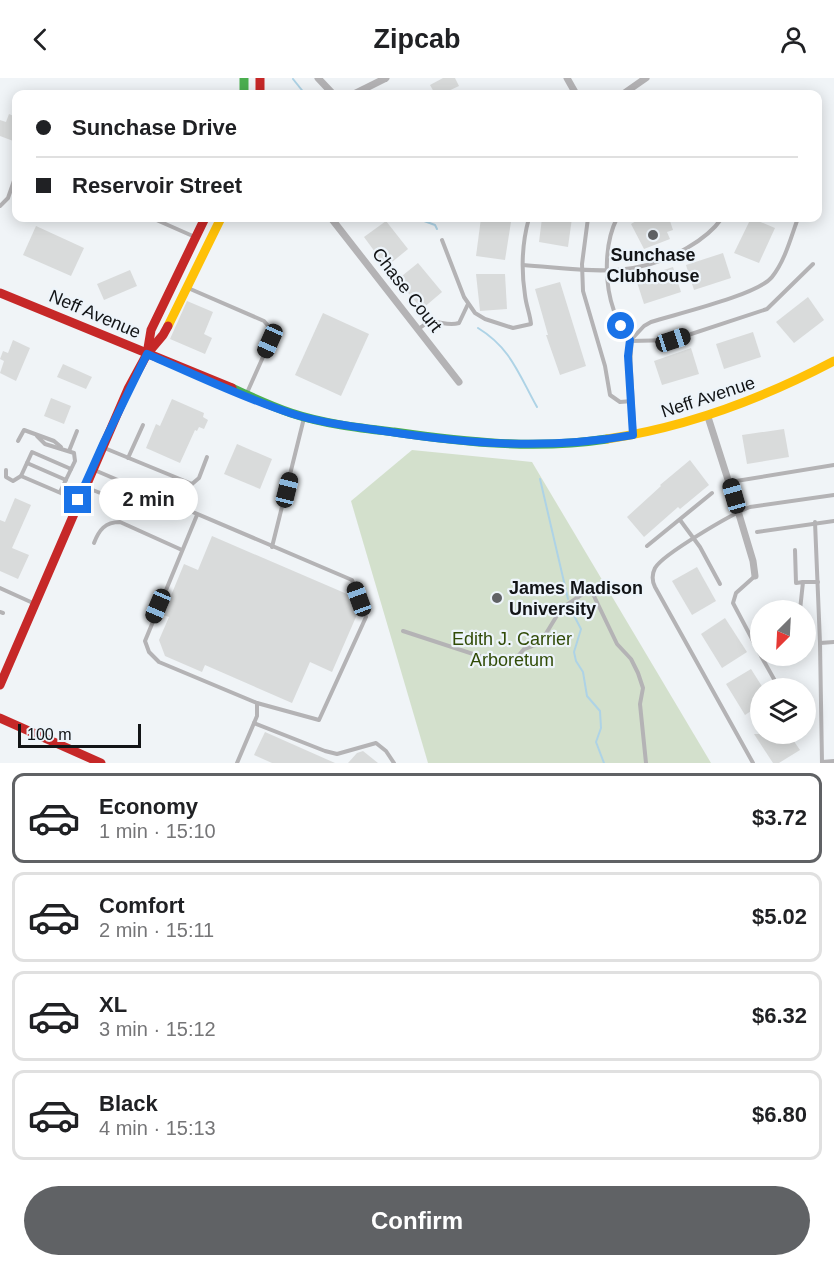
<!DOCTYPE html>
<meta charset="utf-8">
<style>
:root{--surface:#fff;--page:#f2f2f2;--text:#202124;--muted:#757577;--line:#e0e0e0;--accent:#606265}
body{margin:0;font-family:Arial,sans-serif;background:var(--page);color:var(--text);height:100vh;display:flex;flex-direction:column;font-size:22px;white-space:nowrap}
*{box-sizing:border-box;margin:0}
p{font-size:20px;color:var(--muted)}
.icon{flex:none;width:33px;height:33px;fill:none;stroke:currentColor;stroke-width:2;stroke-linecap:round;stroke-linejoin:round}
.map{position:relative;height:685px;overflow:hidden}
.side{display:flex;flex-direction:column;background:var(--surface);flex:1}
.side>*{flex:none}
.hud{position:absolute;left:12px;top:12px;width:810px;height:132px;border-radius:12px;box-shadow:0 3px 15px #0003;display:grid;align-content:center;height:132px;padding:0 24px;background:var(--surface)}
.needle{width:39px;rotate:204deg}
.buttons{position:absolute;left:750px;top:522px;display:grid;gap:12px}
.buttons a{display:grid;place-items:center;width:66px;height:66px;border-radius:50%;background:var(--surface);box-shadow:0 3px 15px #0003;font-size:30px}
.scale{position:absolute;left:18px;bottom:15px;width:123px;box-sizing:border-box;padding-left:6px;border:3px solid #121416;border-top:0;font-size:16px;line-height:21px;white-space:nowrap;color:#121416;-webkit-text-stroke:4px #edf4fa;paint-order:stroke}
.end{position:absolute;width:27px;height:27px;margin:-14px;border:8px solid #1a73e8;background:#fff;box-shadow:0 0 0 3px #fff}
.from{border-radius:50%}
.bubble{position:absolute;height:42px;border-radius:21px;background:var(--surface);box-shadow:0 3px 15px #0003;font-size:20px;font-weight:700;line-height:42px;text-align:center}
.car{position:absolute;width:18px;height:36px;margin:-18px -9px;border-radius:8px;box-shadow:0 0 4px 2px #0007;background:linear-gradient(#222 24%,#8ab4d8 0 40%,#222 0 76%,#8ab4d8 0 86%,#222 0)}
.hud b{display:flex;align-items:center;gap:21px;height:57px;font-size:22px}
.hud b+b{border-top:2px solid var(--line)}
.hud i{width:15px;height:15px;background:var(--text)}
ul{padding:10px 0 0;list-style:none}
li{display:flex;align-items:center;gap:18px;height:90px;margin:0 12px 9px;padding:0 12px;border:3px solid var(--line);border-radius:12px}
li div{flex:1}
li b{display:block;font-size:22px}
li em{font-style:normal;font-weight:700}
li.current{border-color:var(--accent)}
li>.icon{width:54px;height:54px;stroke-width:1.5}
.button{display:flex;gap:12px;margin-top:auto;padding:12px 24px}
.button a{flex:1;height:69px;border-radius:36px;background:var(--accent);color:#fff;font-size:24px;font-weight:700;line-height:69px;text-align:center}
header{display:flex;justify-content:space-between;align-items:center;height:78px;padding:0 24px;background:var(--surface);font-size:27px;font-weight:700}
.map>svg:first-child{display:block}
.green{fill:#d3e0cc}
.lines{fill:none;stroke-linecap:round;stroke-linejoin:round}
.stream{stroke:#aed3e6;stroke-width:2}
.building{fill:#d9dbdb}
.lane{stroke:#b4b3b5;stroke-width:4}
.street{stroke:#b4b3b5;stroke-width:7}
.fast{stroke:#4caf50;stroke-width:9}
.slow{stroke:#ffc107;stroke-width:9}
.jam{stroke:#c62828;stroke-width:9}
.route{stroke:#1a73e8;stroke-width:8}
.poi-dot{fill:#606265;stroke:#edf4fa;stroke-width:2}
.labels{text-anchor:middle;stroke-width:4.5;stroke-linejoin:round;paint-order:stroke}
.poi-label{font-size:18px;font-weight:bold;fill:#121416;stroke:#edf4fa}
.street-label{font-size:18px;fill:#121416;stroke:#edf4fa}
.park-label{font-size:18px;fill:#314b07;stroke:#edf4fa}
</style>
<header><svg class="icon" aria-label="back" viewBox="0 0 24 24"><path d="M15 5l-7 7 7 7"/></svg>Zipcab<svg class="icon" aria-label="person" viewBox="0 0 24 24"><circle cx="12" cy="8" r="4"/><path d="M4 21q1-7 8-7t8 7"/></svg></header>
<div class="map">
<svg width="834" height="685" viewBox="0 0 834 685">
<rect width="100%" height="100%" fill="#f0f4f7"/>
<path class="green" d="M 412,372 L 532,384 L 711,685 L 428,685 L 351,423 Z"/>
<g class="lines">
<g class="stream">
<path d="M 293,1 L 305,16"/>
<path d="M 416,140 L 435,147 L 437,151"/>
<path d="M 478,250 C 511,270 519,297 537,329"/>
<path d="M 540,401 L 568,521"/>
<path d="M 569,528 L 581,551 L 574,574 L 576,583 L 583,594 L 587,618 L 600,633 L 601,650 L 596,664 L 604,685"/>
</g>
</g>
<g class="building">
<path d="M 443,0 L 455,0 L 459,8 L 442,16 L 435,16 L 430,7 Z"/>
<path d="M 9,36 L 16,39 L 16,64 L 0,58 L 0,42 L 6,44 Z"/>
<path d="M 481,140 L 511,144 L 505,182 L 476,178 Z"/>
<path d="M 542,140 L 572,140 L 568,169 L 539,164 Z"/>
<path d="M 635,140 L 669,140 L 673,152 L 667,154 L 670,161 L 644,171 L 631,146 L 636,143 Z"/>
<path d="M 751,140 L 775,150 L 759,185 L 734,175 Z"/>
<path d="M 386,143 L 408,171 L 386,189 L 364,159 Z"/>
<path d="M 36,148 L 84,170 L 71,198 L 23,177 Z"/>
<path d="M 723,175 L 731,200 L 694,212 L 686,187 Z"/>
<path d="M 418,185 L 442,214 L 422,231 L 397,202 Z"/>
<path d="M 673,189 L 681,214 L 644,226 L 636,201 Z"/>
<path d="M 130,192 L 137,208 L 104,222 L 97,206 Z"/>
<path d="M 476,196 L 505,196 L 507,231 L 480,233 Z"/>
<path d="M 560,204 L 586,288 L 560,297 L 546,257 L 548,257 L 535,211 Z"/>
<path d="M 808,219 L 824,242 L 794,265 L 776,244 Z"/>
<path d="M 187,223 L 213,234 L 204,256 L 212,260 L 205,276 L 170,261 Z"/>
<path d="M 323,235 L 369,256 L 341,318 L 295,297 Z"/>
<path d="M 753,254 L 761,279 L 724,291 L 716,266 Z"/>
<path d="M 13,262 L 30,270 L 16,303 L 0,295 L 4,283 L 0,281 L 3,273 L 8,275 Z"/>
<path d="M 691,270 L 699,296 L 662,307 L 654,283 Z"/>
<path d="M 63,286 L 92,299 L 86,311 L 57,299 Z"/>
<path d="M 51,320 L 71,328 L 64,346 L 44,338 Z"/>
<path d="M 172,321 L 204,335 L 203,339 L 208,342 L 204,351 L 199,349 L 197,353 L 195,352 L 180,385 L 146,370 L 156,346 L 160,348 Z"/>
<path d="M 784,351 L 789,379 L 747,386 L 742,357 Z"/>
<path d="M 237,366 L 272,381 L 260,411 L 224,396 Z"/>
<path d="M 690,382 L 709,407 L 680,431 L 678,429 L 644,459 L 627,439 L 661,408 L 660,407 Z"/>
<path d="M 15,420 L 31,427 L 12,470 L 29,477 L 18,501 L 0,493 L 0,442 L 5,444 Z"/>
<path d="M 212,458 L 354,519 L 359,532 L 332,594 L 310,584 L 292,625 L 205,587 L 202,594 L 165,578 L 159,562 L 169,539 L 163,537 L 184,486 L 198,492 Z"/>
<path d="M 697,489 L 716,523 L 692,537 L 672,503 Z"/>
<path d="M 725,540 L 747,574 L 722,590 L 701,556 Z"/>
<path d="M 751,591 L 763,610 L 760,610 L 760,627 L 745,637 L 726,606 Z"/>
<path d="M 265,654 L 335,685 L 272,685 L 254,677 Z"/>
<path d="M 754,656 L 789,656 L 800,672 L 779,685 L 773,685 Z"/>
<path d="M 363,673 L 378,685 L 348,685 L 357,675 Z"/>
</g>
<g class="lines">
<g class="lane">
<path d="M 0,128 L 8,120 L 16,97"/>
<path d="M 152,140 L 195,159"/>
<path d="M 588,140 L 582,186 L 583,213 L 605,288 L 610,317 L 620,324 L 632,323"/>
<path d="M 617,140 C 604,166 604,205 614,233 C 617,243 624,253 630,262"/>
<path d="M 442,162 L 464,219 L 475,235 L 485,241 L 513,250 L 531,246 C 530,236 526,227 525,217 C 521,191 522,165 529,140"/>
<path d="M 523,187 C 581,191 633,203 687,170 C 701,162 713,153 722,140"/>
<path d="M 188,210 L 264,243 L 270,250 L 271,261 L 246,317"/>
<path d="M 418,252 C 433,236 443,250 459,245 L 468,226"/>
<path d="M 630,263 L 644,248 L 651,244 C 676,236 758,217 772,199 C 785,183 791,159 798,140"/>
<path d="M 631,263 L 673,262 L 767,231 L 813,186"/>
<path d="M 37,358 L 45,366 L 74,375 L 75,383 L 60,414"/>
<path d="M 18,363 L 24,352 L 54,363 L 61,369"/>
<path d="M 102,369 L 192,406 L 199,400 L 207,379"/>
<path d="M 69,373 L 77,353"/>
<path d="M 128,380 L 143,347"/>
<path d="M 27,385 L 66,402"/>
<path d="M 92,391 L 352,502 L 366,539 L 319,642 L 257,625"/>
<path d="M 6,392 L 6,399 L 13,403 L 21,398 L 32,374 L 71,391"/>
<path d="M 21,398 L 77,422"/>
<path d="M 730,404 L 834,387"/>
<path d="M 85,409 L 108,418 L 115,419 L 129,416 L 147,418"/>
<path d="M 197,437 L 145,563 L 149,574 L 159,584 L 257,625 L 257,638 L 237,685"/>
<path d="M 680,442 L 700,469 L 720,506"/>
<path d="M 815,444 L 820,565 L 822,685"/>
<path d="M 757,454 L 834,443"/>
<path d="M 94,465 C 99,452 105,444 120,444 L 182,472"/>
<path d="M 647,468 L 712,415"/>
<path d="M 272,469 L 304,340"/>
<path d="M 795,472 L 796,505 L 803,504 L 800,532"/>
<path d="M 755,498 L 736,515 L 733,525 L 760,576"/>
<path d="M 803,504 L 818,504"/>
<path d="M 0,510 L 33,525"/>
<path d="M 0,534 L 3,535"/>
<path d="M 403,553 L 510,588 L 524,571 L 535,567 L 542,562 L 561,531 L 584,515 L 593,516 L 617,566 L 631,581 L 638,595 L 643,610 L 640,626 L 646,685"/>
<path d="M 820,565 L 834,564"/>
<path d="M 761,578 L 779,610"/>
<path d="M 254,645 L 325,673 L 337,676 L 376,665 L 386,673 L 394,685"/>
<path d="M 822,684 L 834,683"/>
<path d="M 753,685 L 655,509 C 652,503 652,496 655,490 C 663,476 732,436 750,429 L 834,417"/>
</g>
<g class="street">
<path d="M 318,0 L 333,16"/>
<path d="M 567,0 L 576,16"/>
<path d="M 354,16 L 386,0"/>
<path d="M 623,16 L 646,0"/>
<path d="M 331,140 L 459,304"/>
<path d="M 630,263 L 629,283 L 633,357"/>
<path d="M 708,339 L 738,433 L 753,483 L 755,498"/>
</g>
<g class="fast">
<path d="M 244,0 L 244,16"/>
<path d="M 232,310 C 251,319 271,328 291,335 C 324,346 360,350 394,354 C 465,364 535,372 607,361"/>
</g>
<g class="slow">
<path d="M 168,248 L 221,140"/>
<path d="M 607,361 C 688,349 762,321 834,283"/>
</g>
<g class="jam">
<path d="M 260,0 L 260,16"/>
<path d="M 0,215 L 232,310"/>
<path d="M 147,276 L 151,252 L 205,140"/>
<path d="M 0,607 L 128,311 L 147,276 L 163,257 L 168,248"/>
<path d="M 0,640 L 101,685"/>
</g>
</g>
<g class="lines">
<path class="route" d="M 78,422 L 104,364 L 147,276 C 194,296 241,319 290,335 C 320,345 352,348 384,353 C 469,366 547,372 633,357 L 628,278 L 630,262 L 621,248"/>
</g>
<g class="poi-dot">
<circle cx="653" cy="157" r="6"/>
<circle cx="497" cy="520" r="6"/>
</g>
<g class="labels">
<g class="poi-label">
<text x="653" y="183">Sunchase<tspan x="653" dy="21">Clubhouse</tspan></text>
<text x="509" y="516" text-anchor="start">James Madison<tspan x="509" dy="21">University</tspan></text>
</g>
<g class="street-label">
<text transform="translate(407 212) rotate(52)" y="6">Chase Court</text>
<text transform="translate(95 236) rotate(23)" y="6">Neff Avenue</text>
<text transform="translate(708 319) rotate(-18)" y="6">Neff Avenue</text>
</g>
<g class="park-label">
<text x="512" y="567">Edith J. Carrier<tspan x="512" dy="21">Arboretum</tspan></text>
</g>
</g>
</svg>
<div class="buttons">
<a><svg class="needle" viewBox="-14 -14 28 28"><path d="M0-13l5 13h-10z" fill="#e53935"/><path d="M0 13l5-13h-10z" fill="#757577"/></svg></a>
<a><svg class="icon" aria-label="layers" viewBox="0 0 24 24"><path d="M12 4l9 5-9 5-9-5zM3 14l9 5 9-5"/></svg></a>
</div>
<div class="scale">100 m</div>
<i class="end from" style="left:621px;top:248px"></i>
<i class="end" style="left:78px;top:422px"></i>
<div class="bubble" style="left:99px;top:400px;width:99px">2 min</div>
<i class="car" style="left:673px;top:262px;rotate:72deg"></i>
<i class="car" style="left:270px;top:263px;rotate:204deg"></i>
<i class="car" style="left:287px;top:412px;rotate:14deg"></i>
<i class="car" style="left:734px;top:418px;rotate:344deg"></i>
<i class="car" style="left:359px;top:521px;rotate:340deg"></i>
<i class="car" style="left:158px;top:528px;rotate:203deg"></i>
<div class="hud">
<b><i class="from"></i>Sunchase Drive</b>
<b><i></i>Reservoir Street</b>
</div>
</div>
<section class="side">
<ul>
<li class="current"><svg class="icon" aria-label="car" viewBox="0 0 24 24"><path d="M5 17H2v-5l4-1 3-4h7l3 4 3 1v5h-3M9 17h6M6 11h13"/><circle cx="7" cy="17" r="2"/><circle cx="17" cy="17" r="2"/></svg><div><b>Economy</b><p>1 min · 15:10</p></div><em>$3.72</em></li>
<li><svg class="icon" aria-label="car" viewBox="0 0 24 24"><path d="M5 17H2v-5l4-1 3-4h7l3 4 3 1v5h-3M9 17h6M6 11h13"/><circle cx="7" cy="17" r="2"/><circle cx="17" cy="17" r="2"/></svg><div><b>Comfort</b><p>2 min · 15:11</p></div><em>$5.02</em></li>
<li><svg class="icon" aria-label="car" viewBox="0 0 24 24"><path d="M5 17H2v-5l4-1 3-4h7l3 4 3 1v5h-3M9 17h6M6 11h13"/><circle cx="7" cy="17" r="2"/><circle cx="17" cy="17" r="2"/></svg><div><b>XL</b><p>3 min · 15:12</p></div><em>$6.32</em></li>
<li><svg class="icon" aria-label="car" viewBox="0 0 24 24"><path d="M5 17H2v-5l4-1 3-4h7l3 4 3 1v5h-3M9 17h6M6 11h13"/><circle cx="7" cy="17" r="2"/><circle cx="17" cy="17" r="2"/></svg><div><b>Black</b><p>4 min · 15:13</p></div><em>$6.80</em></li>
</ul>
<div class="button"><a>Confirm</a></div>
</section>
